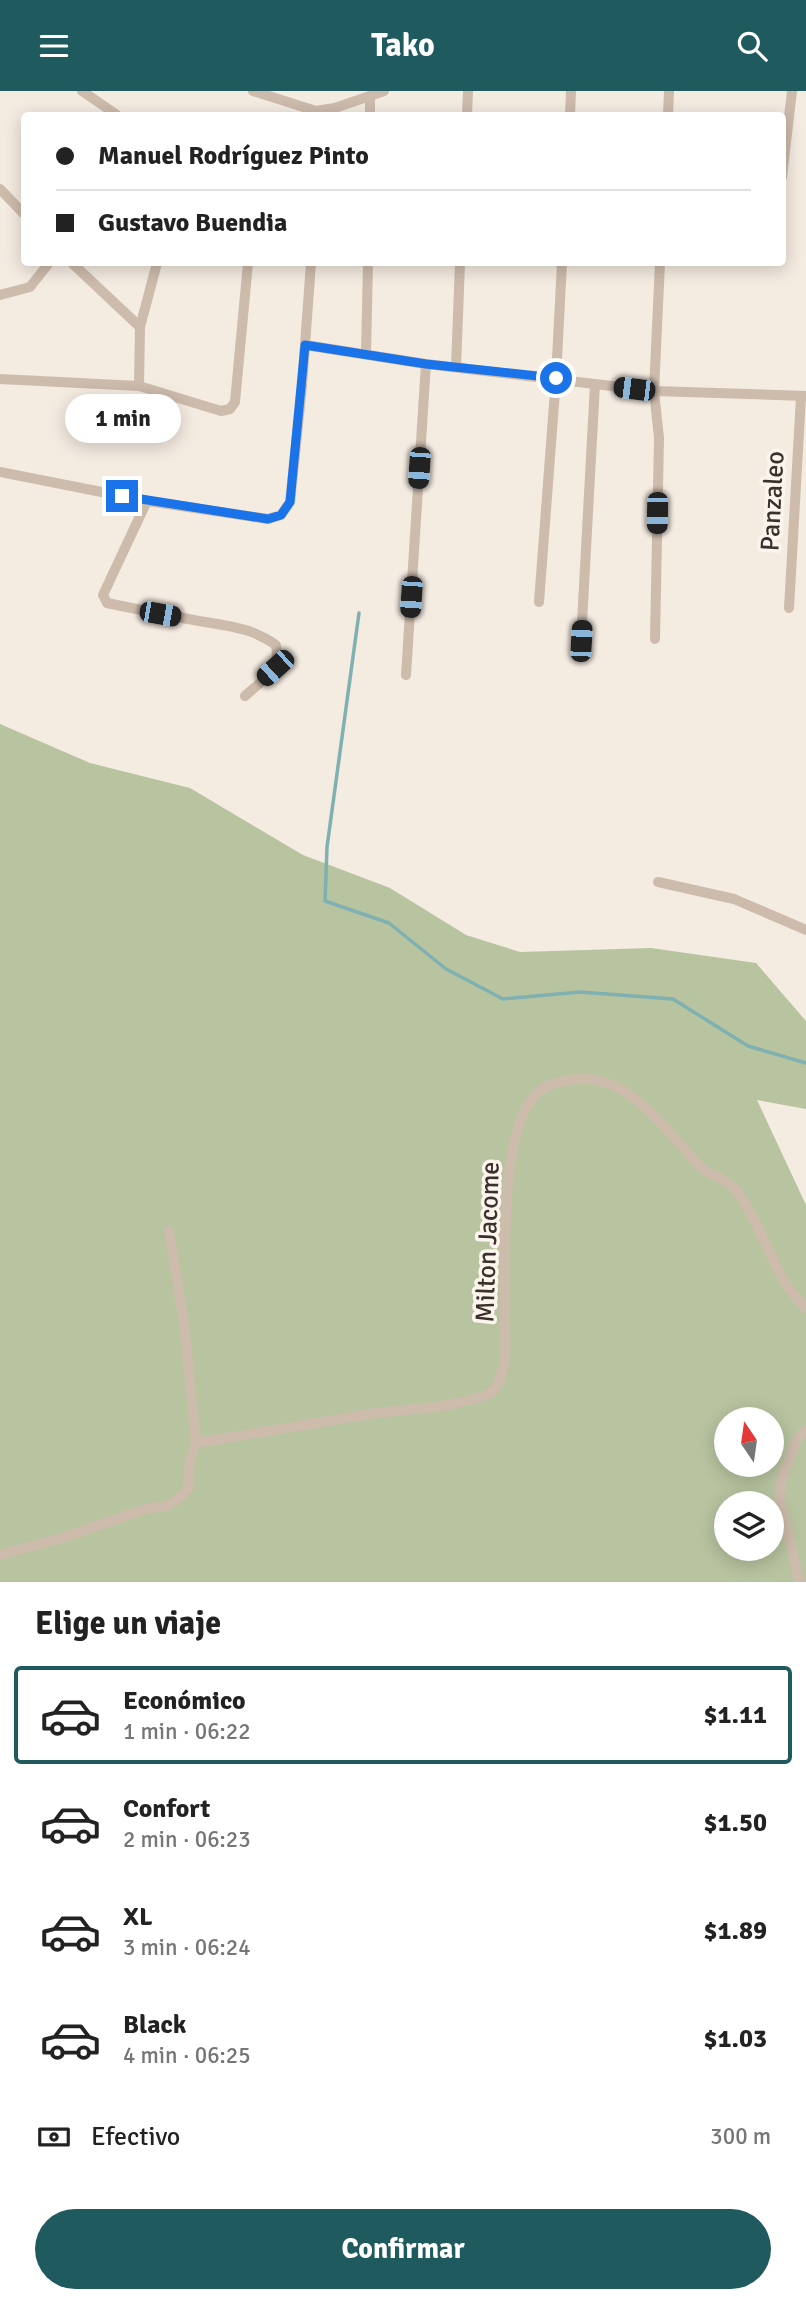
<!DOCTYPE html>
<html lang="es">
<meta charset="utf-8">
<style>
:root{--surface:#fff;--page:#f2f2f2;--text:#222;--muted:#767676;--line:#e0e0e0;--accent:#1f5a5e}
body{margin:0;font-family:Signika,sans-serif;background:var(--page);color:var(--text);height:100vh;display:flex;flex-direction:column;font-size:26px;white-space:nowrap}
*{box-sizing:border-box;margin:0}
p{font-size:23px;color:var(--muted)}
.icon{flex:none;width:38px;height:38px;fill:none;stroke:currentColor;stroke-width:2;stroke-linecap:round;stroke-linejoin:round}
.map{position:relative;height:1491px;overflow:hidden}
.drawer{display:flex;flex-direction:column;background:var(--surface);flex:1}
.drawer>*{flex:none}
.top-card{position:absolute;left:21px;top:21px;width:765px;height:154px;border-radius:7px;box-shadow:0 4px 18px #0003;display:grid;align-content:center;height:154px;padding:0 35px;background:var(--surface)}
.needle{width:46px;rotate:347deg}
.controls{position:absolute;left:714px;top:1316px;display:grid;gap:14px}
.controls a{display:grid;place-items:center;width:70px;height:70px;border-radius:50%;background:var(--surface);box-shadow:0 4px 18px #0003;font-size:35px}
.end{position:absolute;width:32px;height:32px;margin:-16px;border:9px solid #1a73e8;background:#fff;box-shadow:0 0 0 4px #fff}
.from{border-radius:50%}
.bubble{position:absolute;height:49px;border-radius:24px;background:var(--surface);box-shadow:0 4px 18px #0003;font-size:23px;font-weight:700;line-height:49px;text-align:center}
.car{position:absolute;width:21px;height:42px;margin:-21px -10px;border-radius:9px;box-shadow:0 0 5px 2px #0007;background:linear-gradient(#222 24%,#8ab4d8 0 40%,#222 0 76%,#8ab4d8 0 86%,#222 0)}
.top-card b{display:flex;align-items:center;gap:24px;height:66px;font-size:26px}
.top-card b+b{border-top:2px solid var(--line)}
.top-card i{width:18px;height:18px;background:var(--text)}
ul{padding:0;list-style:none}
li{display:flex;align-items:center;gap:21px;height:98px;margin:0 14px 10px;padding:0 21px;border:4px solid transparent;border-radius:7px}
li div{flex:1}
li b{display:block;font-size:26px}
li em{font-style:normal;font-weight:700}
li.selected{border-color:var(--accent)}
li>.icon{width:63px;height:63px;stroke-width:1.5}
h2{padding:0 35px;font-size:32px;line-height:84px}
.pay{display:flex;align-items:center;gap:18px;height:77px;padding:0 35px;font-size:26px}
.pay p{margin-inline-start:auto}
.button{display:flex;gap:14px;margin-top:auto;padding:14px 35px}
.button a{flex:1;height:80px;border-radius:42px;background:var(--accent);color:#fff;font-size:28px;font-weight:700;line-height:80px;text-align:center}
header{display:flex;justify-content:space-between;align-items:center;height:91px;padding:0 35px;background:var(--accent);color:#fff;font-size:32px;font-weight:700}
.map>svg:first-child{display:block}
.green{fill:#b8c4a0;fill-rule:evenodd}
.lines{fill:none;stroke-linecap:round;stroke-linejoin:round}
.stream{stroke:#7fb0b2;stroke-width:3.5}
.street{stroke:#cdbbac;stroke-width:10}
.route{stroke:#1a73e8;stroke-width:9}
.labels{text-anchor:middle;stroke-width:7;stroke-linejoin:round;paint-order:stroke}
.street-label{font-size:26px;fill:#3b302b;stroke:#fbf5ee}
</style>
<header><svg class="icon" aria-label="menu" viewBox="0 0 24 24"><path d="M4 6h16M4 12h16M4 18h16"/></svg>Tako<svg class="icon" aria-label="search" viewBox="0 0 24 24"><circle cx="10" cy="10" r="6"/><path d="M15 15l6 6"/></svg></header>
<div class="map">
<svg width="806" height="1491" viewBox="0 0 806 1491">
<rect width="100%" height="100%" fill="#f4ebe1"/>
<path class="green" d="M 0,633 L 90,672 L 190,697 L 303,764 L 390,797 L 466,844 L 520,861 L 651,857 L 756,872 L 806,930 L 806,1018 L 757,1009 L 806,1114 L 806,1491 L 0,1491 ZM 726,1328 L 772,1328 L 772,1374 L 726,1374 ZM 726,1412 L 772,1412 L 772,1458 L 726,1458 Z"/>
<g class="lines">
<path class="stream" d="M 359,522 L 327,756 L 325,810 L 389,832 L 446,878 L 503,908 L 580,901 L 673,908 L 748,955 L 806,972"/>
<g class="street">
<path d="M 82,0 L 117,24"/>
<path d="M 253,0 L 316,20 L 335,17 L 384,0"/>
<path d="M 370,24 L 370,5"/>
<path d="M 467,24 L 468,0"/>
<path d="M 570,24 L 571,0"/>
<path d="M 668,24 L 669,0"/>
<path d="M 782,86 L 792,0"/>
<path d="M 0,98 L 24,123"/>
<path d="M 72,172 L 140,236"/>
<path d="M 0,204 L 30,196 L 49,172"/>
<path d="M 305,254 L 426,273 L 654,300 L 806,305"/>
<path d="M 366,263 L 368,172"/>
<path d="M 456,276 L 460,172"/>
<path d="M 0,288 L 139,295 L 221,320 L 230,318 L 235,311 L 248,172"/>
<path d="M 139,295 L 140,236 L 157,172"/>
<path d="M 0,381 L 147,410 L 268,428 L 281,424 L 290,411 L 302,295 L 311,172"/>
<path d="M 147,410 L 103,504 L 107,512 C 136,518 165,524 194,529 C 225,535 249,535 276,554 C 281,581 263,588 245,605"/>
<path d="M 539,511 L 556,287 L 562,172"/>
<path d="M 789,517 L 801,306"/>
<path d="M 655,548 L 659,347 L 654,300 L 660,172"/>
<path d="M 581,550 L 595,293"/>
<path d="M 406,584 L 426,273"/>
<path d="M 658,791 L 734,808 L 806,839"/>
<path d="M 196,1352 L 376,1322 L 443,1315 L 478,1307 L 492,1301 L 499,1291 L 505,1271 C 507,1211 494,1041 537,1002 C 547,993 559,991 571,989 C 616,980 653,1022 680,1053 C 688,1061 696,1073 705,1080 C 715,1086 730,1090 736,1099 C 757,1127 768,1163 786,1193 C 791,1202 799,1210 806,1217"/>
<path d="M 0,1464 L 65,1446 L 145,1418 L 167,1415 L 178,1408 L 188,1398 L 190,1369 L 196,1352 L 184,1232 L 169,1140"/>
<path d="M 800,1491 L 779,1406 L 782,1387 L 789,1368 L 797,1348 L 806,1339"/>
</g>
</g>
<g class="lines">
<path class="route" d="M 122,405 L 268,428 L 281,424 L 290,411 L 305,254 L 426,273 L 556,287"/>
</g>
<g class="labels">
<g class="street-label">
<text transform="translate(772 410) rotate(-87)" y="9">Panzaleo</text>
<text transform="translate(487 1151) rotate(-88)" y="9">Milton Jacome</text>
</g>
</g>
</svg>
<div class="controls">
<a><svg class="needle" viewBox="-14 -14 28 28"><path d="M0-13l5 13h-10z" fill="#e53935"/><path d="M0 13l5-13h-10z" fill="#767676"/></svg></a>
<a><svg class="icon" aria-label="layers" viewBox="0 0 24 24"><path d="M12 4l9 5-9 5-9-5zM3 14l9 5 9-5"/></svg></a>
</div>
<i class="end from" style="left:556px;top:287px"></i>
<i class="end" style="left:122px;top:405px"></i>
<div class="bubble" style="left:65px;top:303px;width:116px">1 min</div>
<i class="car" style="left:634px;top:298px;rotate:277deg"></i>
<i class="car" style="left:419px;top:377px;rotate:184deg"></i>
<i class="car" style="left:657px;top:422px;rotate:181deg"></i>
<i class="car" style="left:411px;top:506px;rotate:184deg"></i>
<i class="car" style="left:160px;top:523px;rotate:100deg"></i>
<i class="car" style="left:581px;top:550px;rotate:3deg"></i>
<i class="car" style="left:275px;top:577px;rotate:228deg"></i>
<div class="top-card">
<b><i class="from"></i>Manuel Rodríguez Pinto</b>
<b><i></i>Gustavo Buendia</b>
</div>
</div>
<section class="drawer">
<h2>Elige un viaje</h2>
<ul>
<li class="selected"><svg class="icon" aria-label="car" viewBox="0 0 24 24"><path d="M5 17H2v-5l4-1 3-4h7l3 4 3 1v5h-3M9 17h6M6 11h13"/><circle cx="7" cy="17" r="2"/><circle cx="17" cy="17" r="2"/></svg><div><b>Económico</b><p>1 min · 06:22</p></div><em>$1.11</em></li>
<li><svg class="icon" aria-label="car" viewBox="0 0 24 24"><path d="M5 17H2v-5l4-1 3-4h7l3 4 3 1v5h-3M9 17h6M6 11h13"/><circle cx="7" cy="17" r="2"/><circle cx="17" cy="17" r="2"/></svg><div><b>Confort</b><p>2 min · 06:23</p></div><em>$1.50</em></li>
<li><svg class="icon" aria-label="car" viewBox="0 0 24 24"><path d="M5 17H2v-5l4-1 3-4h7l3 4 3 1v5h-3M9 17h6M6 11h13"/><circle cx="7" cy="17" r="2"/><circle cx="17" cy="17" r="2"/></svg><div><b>XL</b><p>3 min · 06:24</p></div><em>$1.89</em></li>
<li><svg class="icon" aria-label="car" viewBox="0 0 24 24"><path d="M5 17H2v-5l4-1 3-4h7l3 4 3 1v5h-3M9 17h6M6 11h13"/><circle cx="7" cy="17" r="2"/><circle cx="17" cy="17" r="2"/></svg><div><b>Black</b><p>4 min · 06:25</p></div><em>$1.03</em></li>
</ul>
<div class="pay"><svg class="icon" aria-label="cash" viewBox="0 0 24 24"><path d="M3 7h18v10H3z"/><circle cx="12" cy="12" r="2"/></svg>Efectivo<p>300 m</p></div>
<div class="button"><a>Confirmar</a></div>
</section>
